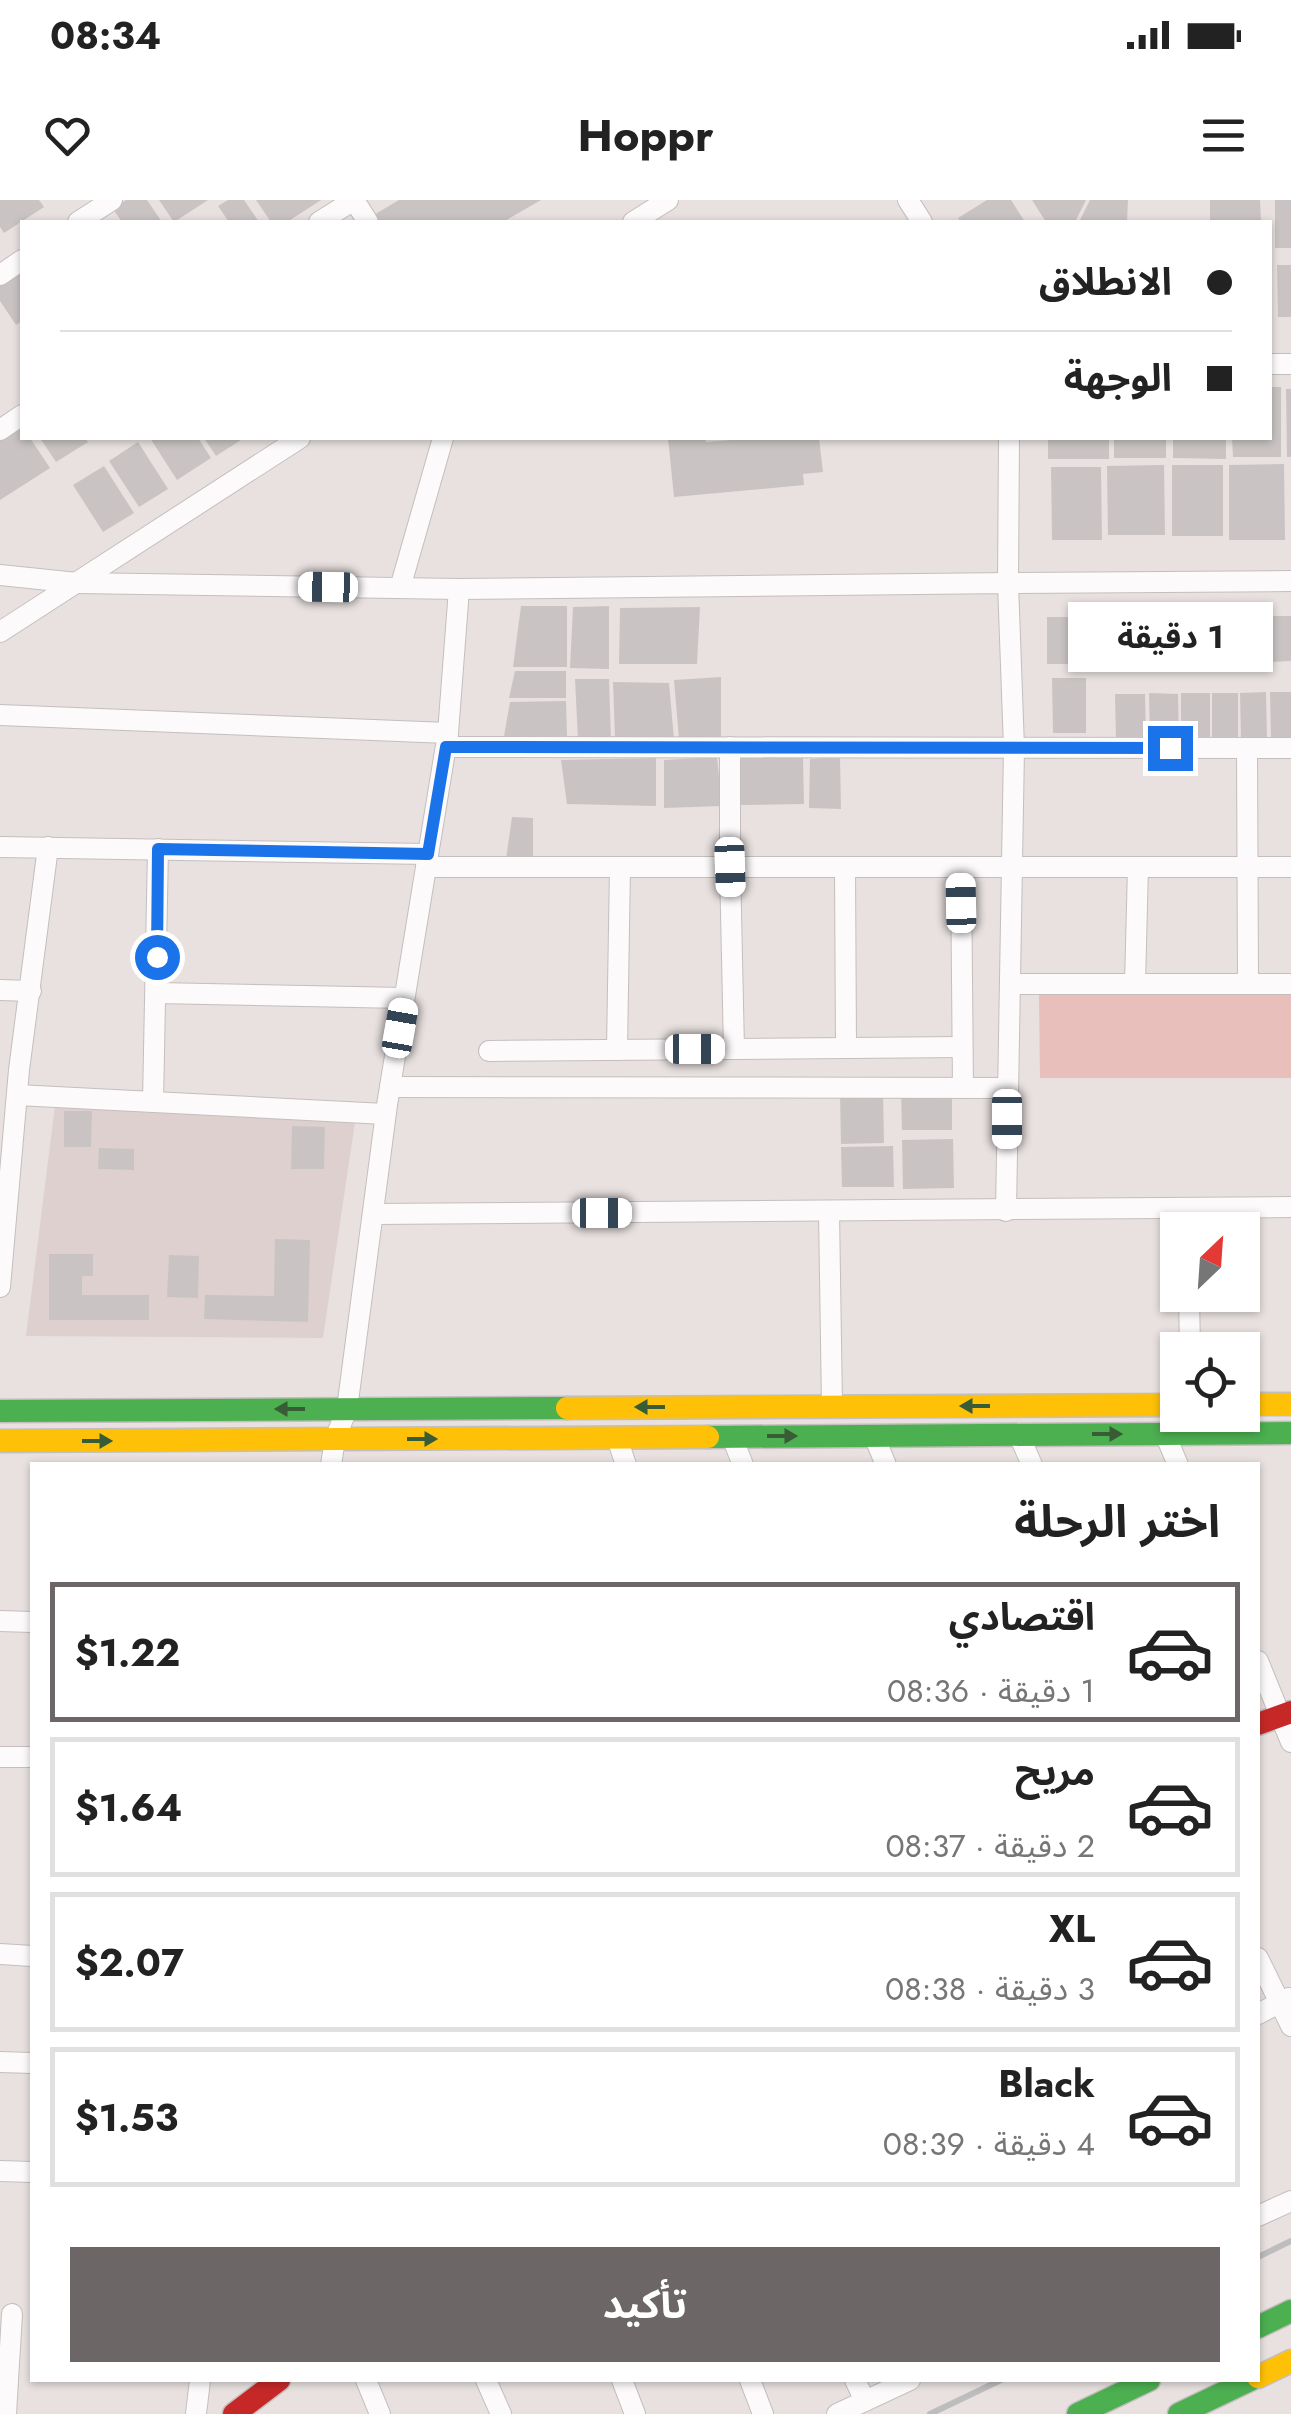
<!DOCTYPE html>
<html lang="ar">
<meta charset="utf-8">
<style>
:root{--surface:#fff;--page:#f6f6f6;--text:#222;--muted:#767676;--line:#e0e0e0;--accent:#6c6766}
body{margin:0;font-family:Jost,"Noto Sans Arabic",sans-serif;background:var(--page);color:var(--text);direction:rtl;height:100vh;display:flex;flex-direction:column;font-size:38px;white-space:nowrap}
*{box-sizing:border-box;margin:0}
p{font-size:32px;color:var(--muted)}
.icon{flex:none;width:55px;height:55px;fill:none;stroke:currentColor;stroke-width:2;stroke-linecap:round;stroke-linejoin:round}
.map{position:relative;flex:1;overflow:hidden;direction:ltr}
.drawer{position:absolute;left:30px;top:1262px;width:1230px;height:920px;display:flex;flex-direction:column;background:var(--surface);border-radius:0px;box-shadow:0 2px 8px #0004;direction:rtl}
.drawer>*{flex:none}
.banner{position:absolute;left:20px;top:20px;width:1252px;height:220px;border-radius:0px;box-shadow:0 2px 8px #0004;direction:rtl;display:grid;align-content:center;height:220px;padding:0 40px;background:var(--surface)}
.needle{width:65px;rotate:25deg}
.controls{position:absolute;left:1160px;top:1012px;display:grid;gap:20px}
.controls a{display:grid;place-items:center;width:100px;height:100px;border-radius:0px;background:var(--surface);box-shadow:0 2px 8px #0004;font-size:50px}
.end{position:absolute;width:45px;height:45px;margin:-22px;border:12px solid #1a73e8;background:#fff;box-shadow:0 0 0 5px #fff}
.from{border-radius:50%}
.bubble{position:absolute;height:70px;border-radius:0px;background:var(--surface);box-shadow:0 2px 8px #0004;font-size:32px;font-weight:700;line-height:70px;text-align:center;direction:rtl}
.car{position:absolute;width:30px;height:60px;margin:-30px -15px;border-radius:12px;box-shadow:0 0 8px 2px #0007;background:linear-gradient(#fff 24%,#345 0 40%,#fff 0 76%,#345 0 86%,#fff 0)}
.banner b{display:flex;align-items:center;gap:35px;height:95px;font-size:38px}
.banner b+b{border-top:2px solid var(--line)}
.banner i{width:25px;height:25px;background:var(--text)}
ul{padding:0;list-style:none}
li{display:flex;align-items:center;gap:30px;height:140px;margin:0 20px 15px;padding:0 20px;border:5px solid var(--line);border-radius:0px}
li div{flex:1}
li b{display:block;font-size:38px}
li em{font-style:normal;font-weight:700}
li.selected{border-color:var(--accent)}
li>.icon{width:90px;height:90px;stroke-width:1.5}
h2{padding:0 40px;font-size:45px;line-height:120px}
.primary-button{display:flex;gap:20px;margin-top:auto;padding:20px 40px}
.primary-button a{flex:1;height:115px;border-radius:0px;background:var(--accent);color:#fff;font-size:40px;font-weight:700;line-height:115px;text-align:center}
.status{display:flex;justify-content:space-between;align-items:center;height:70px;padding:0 50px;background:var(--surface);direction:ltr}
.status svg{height:28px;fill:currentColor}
header{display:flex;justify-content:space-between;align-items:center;height:130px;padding:0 40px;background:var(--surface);font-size:45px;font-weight:700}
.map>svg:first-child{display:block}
.built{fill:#ded0ce}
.green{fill:#e8bfba}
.building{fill:#c9c4c3}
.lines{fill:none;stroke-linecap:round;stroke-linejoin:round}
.street-casing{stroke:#c4bfbe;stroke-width:22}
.fast-casing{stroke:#c4bfbe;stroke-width:25}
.slow-casing{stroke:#c4bfbe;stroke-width:25}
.jam-casing{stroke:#c4bfbe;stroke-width:25}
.street{stroke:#fcfafa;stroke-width:20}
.fast{stroke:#4caf50;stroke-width:22}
.slow{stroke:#ffc107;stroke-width:22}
.jam{stroke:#c62828;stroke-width:22}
.rail{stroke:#bebdbd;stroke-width:6}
.oneway{fill:#385d36}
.route{stroke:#1a73e8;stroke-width:12}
</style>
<div class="status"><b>08:34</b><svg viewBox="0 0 49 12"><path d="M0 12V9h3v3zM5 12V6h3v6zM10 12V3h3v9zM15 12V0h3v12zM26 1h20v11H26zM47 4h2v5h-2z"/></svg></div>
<header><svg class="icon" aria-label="menu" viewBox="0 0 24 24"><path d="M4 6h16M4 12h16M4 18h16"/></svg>Hoppr<svg class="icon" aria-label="heart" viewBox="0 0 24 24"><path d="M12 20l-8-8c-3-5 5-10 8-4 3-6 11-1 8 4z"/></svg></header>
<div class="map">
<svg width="1291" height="2214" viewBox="0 0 1291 2214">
<rect width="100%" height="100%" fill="#e8e1e0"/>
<path class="built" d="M 55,906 L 355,922 L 323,1138 L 26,1136 Z"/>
<path class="green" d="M 1291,793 L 1291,878 L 1040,878 L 1039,795 Z"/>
<g class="building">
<path d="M 0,0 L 39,0 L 44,7 L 4,33 L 0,27 Z"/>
<path d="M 126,0 L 147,0 L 162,22 L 122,22 L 113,9 Z"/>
<path d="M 159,0 L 208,0 L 174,22 Z"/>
<path d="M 228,0 L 244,0 L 259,22 L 229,22 L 218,6 Z"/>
<path d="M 256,0 L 321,0 L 287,22 L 271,22 Z"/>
<path d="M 399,0 L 541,0 L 503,22 L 376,22 L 372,16 Z"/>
<path d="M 987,0 L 1011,0 L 1025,22 L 961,22 L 958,18 Z"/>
<path d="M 1032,0 L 1086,0 L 1075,22 L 1046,22 Z"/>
<path d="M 1090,0 L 1128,0 L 1127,22 L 1079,22 Z"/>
<path d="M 1210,0 L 1260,0 L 1261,22 L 1210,22 Z"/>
<rect x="1275" y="0" width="16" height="48"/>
<path d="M 1277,65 L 1291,65 L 1291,117 L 1278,117 Z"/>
<path d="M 22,68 L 22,121 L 16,125 L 0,101 L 0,83 Z"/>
<path d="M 1270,187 L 1281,187 L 1281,257 L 1233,257 L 1232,238 L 1270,238 Z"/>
<path d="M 1286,189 L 1291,189 L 1291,257 L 1287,257 Z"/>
<path d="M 22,224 L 22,238 L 30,238 L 50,268 L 0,300 L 0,239 Z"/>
<path d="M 40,238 L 85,238 L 88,242 L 56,262 Z"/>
<path d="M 150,238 L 198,238 L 211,258 L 177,280 Z"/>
<path d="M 204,238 L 240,238 L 241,240 L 216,256 Z"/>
<path d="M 668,238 L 705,238 L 706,242 L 758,238 L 819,238 L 823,272 L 803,274 L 804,285 L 674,297 Z"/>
<rect x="1048" y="238" width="61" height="21"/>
<rect x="1114" y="238" width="52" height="20"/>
<path d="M 1173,238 L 1226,238 L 1226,259 L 1173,258 Z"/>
<path d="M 138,242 L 168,289 L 139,307 L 109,261 Z"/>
<path d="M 1284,264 L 1285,340 L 1229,340 L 1229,265 Z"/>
<path d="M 1164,265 L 1165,335 L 1108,335 L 1107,266 Z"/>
<rect x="1172" y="265" width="51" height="71"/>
<path d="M 104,266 L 134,313 L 103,332 L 73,285 Z"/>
<path d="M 1051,267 L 1101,267 L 1102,340 L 1052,340 Z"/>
<path d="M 521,406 L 567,406 L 567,467 L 513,467 Z"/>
<path d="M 609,406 L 609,469 L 570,468 L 573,407 Z"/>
<path d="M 700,407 L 697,464 L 619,464 L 620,408 Z"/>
<path d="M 1174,415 L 1174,461 L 1148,461 L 1148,416 Z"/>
<rect x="1081" y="416" width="29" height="46"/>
<path d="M 1116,416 L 1145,416 L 1145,461 L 1116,462 Z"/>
<path d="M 1177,416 L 1203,416 L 1204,461 L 1178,462 Z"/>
<path d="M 1266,416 L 1267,462 L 1241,462 L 1240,417 Z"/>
<path d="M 1270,416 L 1291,416 L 1291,461 L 1270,462 Z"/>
<path d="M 1047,417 L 1077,417 L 1078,464 L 1047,464 Z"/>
<rect x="1212" y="417" width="26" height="45"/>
<path d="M 515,471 L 566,471 L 566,498 L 509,498 Z"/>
<path d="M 721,477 L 721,539 L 679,539 L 674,480 Z"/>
<path d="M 1052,478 L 1086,478 L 1086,533 L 1053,533 Z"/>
<path d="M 575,479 L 609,479 L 611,541 L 578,540 Z"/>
<path d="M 613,482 L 669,483 L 674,539 L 615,538 Z"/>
<path d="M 1266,492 L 1267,538 L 1241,538 L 1240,493 Z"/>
<path d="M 1270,492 L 1291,492 L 1291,538 L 1271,538 Z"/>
<path d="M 1149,493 L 1178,494 L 1179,539 L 1150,539 Z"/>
<rect x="1181" y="493" width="29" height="45"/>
<path d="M 1212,493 L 1238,493 L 1238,538 L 1212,539 Z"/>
<path d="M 1115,494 L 1145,494 L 1146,540 L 1116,541 Z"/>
<path d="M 566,501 L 567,536 L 504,536 L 510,502 Z"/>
<path d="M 717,557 L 722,606 L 664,608 L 664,560 Z"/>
<path d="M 736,557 L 803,557 L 804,604 L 740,605 Z"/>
<path d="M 840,557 L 841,609 L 809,608 L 810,559 Z"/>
<path d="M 656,558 L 656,606 L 567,604 L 561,560 Z"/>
<path d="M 512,617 L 533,618 L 533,659 L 506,659 Z"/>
<path d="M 952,891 L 952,930 L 902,930 L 901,892 Z"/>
<path d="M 883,894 L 884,943 L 841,944 L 840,895 Z"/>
<path d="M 64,911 L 92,911 L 91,947 L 64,947 Z"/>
<path d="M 292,926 L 325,927 L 324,969 L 291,969 Z"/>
<path d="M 953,939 L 954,988 L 903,989 L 902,940 Z"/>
<path d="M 893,946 L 894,987 L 842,987 L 841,947 Z"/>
<path d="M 99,948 L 134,949 L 134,970 L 98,969 Z"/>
<path d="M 275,1039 L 310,1040 L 308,1122 L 204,1119 L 205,1095 L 274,1096 Z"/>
<path d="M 49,1054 L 93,1054 L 93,1076 L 82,1076 L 82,1095 L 149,1095 L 149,1120 L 49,1120 Z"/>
<path d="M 169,1055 L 199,1056 L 198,1098 L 167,1097 Z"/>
</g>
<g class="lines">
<g class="street-casing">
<g id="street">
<path d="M 908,0 L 922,22"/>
<path d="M 78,22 L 112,0"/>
<path d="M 319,22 L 354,0 L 368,22"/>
<path d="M 633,22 L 668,0"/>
<path d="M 0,75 L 22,60"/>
<path d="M 1270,164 L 1291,164"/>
<path d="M 0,230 L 22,215"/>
<path d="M 1009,238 L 1008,383 L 1291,381"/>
<path d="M 0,375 L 77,383 L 459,389 L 1008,383 L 1014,548 L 1006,1011"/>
<path d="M 400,388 L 443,238"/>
<path d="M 0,432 L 300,238"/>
<path d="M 0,515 L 448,533"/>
<path d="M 446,547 L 1291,548"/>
<path d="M 730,547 L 730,667 L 734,849"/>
<path d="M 1247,548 L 1248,784"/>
<path d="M 0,647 L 428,654"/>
<path d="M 426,667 L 1291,667"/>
<path d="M 845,667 L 846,848"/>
<path d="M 961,667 L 963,888"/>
<path d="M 1010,784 L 1291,784"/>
<path d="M 1135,784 L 1138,667"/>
<path d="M 0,790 L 31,791"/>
<path d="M 156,793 L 404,798"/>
<path d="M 617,850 L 620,667"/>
<path d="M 489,851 L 962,847"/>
<path d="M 390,887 L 1007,888"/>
<path d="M 17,895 L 385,914"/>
<path d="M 153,902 L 158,649"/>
<path d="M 1187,1008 L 1187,1030"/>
<path d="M 829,1012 L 832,1206"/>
<path d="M 374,1014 L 1291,1007"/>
<path d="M 0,1087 L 19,870 L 48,647"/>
<path d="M 1189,1095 L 1190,1150"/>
<path d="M 1165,1234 L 1178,1265"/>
<path d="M 1019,1235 L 1032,1265"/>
<path d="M 874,1236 L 886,1265"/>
<path d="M 732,1237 L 743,1265"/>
<path d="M 617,1238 L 626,1265"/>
<path d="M 331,1265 L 335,1239 L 347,1209 L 387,905 L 448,533 L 459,389"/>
<path d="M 0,1421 L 32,1422"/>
<path d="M 1258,1461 L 1291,1542"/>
<path d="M 0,1557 L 32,1557"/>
<path d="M 0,1754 L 32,1756"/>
<path d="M 1258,1758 L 1291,1826"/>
<path d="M 1258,1814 L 1289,1798"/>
<path d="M 0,1862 L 32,1863"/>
<path d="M 0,1971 L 32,1972"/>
<path d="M 1258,2016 L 1291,2001"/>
<path d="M 366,2180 L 380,2214"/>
<path d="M 486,2180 L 501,2214"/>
<path d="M 622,2180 L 635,2214"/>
<path d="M 750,2180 L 763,2214"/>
<path d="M 855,2180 L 865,2201"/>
<path d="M 6,2214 L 12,2114"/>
<path d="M 196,2214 L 200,2180"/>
<path d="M 837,2214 L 910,2180"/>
</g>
</g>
<g class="fast-casing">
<g id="fast">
<path d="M 0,1211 L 567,1208"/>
<path d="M 708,1237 L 1291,1233"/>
<path d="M 1258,2127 L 1291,2111"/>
<path d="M 1078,2214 L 1149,2180"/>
<path d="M 1179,2214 L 1250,2180"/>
</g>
</g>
<g class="slow-casing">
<g id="slow">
<path d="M 1242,1204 L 1291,1204"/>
<path d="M 567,1208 L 1178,1205"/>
<path d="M 0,1241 L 708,1237"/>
<path d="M 1258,2177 L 1291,2161"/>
</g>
</g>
<g class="jam-casing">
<g id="jam">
<path d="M 1258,1524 L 1291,1512"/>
<path d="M 234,2214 L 279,2180"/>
</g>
</g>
<use href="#street" class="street"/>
<use href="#fast" class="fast"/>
<use href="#slow" class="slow"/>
<use href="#jam" class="jam"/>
<g class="rail">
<path d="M 1258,2057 L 1291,2041"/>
<path d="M 930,2214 L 1001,2180"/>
</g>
</g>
<defs><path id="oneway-solid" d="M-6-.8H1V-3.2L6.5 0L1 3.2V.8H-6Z" transform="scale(2.5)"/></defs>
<g class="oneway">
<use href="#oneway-solid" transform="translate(975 1206) rotate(180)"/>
<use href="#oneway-solid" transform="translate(650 1207) rotate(180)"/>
<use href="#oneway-solid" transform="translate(290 1209) rotate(180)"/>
<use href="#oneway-solid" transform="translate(1107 1234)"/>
<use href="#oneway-solid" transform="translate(782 1236)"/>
<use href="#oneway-solid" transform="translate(422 1239)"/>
<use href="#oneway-solid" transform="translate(97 1241)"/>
</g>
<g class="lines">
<path class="route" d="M 157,757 L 158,649 L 428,654 L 446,547 L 1170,548"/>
</g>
</svg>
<div class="controls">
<a><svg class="needle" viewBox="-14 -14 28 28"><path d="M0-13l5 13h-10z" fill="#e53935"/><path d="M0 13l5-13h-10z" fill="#767676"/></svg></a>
<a><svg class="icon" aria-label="locate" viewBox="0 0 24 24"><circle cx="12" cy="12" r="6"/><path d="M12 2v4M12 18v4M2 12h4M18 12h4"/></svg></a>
</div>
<i class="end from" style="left:157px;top:757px"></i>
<i class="end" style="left:1170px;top:548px"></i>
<div class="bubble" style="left:1068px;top:402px;width:205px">1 دقيقة</div>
<i class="car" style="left:328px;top:387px;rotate:271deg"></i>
<i class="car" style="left:730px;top:667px;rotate:178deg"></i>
<i class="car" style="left:961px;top:703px;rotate:359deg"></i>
<i class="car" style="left:400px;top:828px;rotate:10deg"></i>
<i class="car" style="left:695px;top:849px;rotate:90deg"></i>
<i class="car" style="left:1007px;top:919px;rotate:180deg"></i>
<i class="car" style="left:602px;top:1013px;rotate:90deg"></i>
<div class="banner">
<b><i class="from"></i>الانطلاق</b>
<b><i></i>الوجهة</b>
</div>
<section class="drawer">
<h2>اختر الرحلة</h2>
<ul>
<li class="selected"><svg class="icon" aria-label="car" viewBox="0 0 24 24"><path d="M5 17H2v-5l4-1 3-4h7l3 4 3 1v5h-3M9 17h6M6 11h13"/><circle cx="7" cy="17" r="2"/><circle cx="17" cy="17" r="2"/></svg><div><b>اقتصادي</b><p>1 دقيقة · 08:36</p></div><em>$1.22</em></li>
<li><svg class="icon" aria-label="car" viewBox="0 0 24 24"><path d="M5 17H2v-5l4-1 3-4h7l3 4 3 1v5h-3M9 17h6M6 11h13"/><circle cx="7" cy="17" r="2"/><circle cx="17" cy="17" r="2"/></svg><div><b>مريح</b><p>2 دقيقة · 08:37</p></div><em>$1.64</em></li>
<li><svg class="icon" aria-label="car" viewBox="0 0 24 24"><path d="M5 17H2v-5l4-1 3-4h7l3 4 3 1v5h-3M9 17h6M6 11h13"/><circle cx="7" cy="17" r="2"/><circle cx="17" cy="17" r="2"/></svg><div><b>XL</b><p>3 دقيقة · 08:38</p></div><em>$2.07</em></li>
<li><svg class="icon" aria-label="car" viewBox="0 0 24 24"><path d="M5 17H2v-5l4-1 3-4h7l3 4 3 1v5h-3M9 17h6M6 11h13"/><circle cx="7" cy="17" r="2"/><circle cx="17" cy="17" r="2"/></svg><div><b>Black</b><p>4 دقيقة · 08:39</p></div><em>$1.53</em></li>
</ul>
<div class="primary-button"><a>تأكيد</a></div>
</section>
</div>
